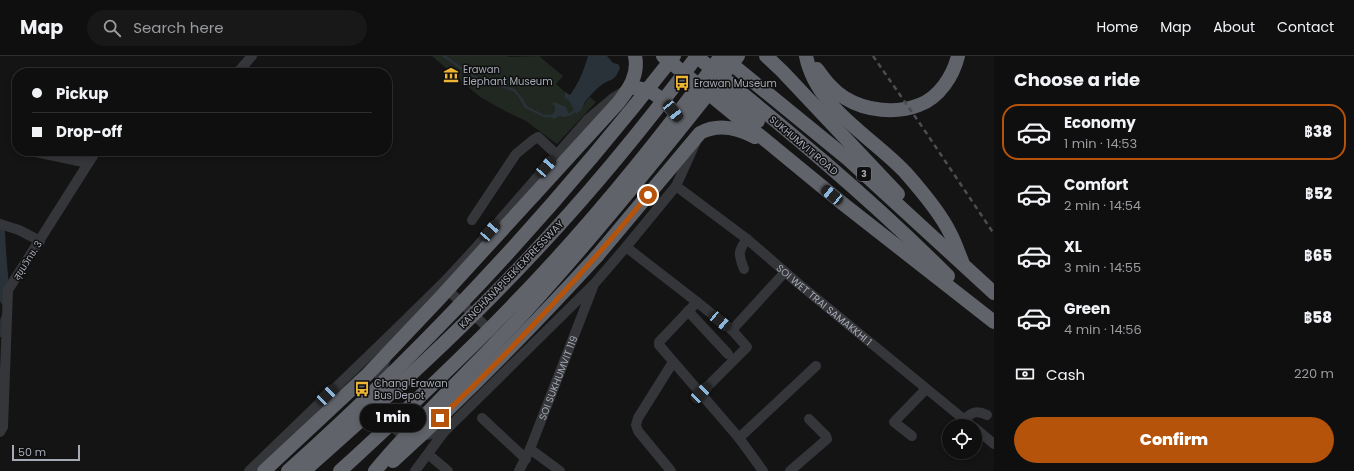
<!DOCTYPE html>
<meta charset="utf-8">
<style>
:root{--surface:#0f0f10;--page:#181819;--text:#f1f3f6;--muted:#9b9c9f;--line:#2f2f30;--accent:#b45309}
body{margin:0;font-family:Poppins,"Noto Sans Thai",sans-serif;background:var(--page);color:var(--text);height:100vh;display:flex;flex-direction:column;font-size:15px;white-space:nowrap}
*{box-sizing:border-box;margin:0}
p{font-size:13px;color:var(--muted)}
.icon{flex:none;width:22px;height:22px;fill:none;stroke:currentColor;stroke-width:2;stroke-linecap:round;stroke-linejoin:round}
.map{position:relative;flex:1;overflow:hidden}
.details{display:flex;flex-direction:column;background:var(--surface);width:360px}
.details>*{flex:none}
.guide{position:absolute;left:12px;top:12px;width:380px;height:88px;border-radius:16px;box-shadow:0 2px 6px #0003,0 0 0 1px var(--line);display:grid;align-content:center;height:88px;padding:0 20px;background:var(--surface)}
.tools{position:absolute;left:942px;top:363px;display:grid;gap:8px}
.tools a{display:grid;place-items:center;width:40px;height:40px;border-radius:50%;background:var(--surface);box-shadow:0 2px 6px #0003,0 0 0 1px var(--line);font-size:20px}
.scale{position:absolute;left:12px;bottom:10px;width:68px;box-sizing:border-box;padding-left:4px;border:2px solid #a6aab5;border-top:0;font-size:11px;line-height:14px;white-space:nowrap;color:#a6aab5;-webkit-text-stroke:3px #0f0f10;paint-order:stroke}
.end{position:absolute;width:18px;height:18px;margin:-9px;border:5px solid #b45309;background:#fff;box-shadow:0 0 0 2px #fff}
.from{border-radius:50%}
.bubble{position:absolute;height:28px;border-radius:14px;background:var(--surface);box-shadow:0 2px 6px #0003,0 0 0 1px var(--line);font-size:13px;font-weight:800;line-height:28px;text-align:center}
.car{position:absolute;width:12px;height:24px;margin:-12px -6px;border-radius:5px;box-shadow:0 0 3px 1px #0007;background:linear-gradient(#222 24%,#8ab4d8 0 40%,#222 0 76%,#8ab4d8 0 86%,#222 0)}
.guide b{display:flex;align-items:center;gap:14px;height:38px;font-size:15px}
.guide b+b{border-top:1px solid var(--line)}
.guide i{width:10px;height:10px;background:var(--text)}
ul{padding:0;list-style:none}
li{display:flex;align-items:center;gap:12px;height:56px;margin:0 8px 6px;padding:0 12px;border:2px solid transparent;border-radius:16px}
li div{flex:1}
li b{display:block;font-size:15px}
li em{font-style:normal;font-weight:800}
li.selected{border-color:var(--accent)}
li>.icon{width:36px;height:36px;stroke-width:1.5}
h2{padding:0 20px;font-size:18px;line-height:48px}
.pay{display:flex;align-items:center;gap:10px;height:44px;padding:0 20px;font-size:15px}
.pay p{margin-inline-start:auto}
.action{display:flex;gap:8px;margin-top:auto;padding:8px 20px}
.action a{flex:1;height:46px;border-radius:24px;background:var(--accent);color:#fff;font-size:16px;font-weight:800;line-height:46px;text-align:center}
header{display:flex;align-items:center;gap:24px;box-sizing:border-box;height:56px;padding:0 20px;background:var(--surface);border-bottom:1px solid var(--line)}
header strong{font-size:19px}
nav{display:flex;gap:22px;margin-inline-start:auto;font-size:14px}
.search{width:280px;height:36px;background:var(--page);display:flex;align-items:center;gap:10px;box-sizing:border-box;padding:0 14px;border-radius:22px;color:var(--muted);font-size:15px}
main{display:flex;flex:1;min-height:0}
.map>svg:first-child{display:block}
.green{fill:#202821}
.water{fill:#2a3239}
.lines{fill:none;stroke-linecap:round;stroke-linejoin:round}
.stream{stroke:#2a3239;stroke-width:2.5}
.canal{stroke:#2a3239;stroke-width:10}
.minor{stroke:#35363a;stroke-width:10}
.highway{stroke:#61636b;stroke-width:14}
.rail{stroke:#4c4d53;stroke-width:2.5;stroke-dasharray:5 4;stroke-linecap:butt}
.highway-bridge{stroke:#61636b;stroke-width:14}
.route{stroke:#b45309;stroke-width:5}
.labels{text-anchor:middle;stroke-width:3;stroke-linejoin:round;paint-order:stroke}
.shield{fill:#0f0f10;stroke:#797c84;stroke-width:1}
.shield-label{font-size:9px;font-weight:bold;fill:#a6aab5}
.poi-label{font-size:10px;fill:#a6aab5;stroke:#0f0f10;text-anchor:start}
.street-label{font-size:10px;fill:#a6aab5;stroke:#0f0f10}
</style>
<header>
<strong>Map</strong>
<div class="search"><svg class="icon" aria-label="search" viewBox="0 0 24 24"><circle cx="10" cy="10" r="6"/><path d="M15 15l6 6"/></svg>Search here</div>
<nav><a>Home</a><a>Map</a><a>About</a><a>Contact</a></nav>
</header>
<main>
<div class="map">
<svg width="994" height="415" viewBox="0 0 994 415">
<rect width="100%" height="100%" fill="#141415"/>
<path class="green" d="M 432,0 L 507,0 L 510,1 L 539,0 L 563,20 L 556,28 L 565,36 L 564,41 L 569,45 L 576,58 C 583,53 584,47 590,41 L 596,46 L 557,88 L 526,65 L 505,55 L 480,41 Z"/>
<g class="water">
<path d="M 588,0 L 607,0 L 613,7 L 618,8 L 620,12 C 614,27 610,22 600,30 C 595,34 589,41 585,46 C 582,53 582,54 576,58 L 569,45 L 564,41 L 565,36 L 570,39 C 579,27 584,14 588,0 Z"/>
<path d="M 554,46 L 566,51 L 569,59 L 566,61 L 559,60 L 554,63 L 550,60 L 555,56 L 555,50 L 552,48 Z"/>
</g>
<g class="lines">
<g class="stream">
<path d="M 444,0 L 465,15 L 476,22 L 514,34 L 520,41 L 526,51 L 544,60 L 550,60"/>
<path d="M 569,59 L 574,55"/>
</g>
<g class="canal">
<path d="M 0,176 L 1,195 L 5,244"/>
<path d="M 0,276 L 7,260"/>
</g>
<g class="minor">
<path d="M 237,17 L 252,0"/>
<path d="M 31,95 L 88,107"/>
<path id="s1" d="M 676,130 L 747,183 L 799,228 L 972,370"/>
<path d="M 472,164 L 516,98 L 533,84 L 538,81 L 557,99"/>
<path d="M 0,168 L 19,174 L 40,185"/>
<path d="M 626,191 L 697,246 L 732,274 L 747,291 L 701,337"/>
<path d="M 744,213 C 738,198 738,195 747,183"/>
<path d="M 446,229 L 447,232 L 451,237 L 493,277"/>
<path d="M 697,246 L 659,286 L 659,289 L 739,382 L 763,415"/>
<path d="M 688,255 L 728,298"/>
<path d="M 732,274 L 785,216"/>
<path d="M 482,362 L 526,403"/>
<path d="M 964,363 C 973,356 976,354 987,359"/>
<path d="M 975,372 L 994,388"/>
<path d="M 0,376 L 3,371 L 8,234 L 96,95"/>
<path d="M 444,376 L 419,380 L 406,379 L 400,377 L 392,370 L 385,359 L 380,340 L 380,321 L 395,274 L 446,224 L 472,196 L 588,63 L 613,42 L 626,34"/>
<path d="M 912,380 L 894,366 L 926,333"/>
<path d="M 739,382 L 816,310"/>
<path d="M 530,393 L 560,415"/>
<path d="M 428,398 L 448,415"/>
<path d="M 249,415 L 393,276"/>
<path d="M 415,415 L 444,376 L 595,227 L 626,191 L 676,130 L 695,88"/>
<path id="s2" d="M 519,415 L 530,393 L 593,231"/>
<path d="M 671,415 L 638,375 L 636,369 L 638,362 L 673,306"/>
<path d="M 790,415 L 827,383 L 826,380 L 809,363"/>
</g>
<g class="highway">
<path d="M 663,0 L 842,147 L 994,266"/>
<path d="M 696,0 C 783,70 869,141 948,220"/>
<path d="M 766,0 L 782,15 L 898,138"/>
<path d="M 806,0 C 816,52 871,80 905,116 C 920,133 940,156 950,177 C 955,186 958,196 962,205"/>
<path d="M 723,1 L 848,103 L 994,237"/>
<path d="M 817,13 C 825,24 833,35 845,42 C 866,55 896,58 919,49 C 939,42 953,20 958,0"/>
<path d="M 714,29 L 758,65"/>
<path d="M 629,32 C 652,30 668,47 680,64 L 680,68"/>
<path d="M 534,139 L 618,47 C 629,33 639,19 635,0"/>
<path d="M 597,200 L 700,77 C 718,67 738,72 755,81"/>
</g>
<path class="rail" d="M 873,0 L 923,72 L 994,178"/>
<g class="highway-bridge">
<path d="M 393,405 C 465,340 532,271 597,200"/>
<path d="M 264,415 L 368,318 L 439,243 L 534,139"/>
<path d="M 288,415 C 429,289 558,149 674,0"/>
<path d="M 304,415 C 369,357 434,299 495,237 C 568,163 635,84 697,0"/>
<path d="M 340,415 C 399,361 457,307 512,250 C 588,172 657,87 721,0"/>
<path d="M 375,415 C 421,359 475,311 524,257 C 599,175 669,88 738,0"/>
</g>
</g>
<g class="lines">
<path class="route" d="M 440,362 C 514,292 583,218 648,139"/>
</g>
<defs>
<g id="museum-bare" transform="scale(1.2)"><path d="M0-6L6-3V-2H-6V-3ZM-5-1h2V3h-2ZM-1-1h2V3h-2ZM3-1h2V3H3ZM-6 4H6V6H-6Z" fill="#eeb434" stroke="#0f0f10" stroke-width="2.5" paint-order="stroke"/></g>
<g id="bus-bare" transform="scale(1.2)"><path d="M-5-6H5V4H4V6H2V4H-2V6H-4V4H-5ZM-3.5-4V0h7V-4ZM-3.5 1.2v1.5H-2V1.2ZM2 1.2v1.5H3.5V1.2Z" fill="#eeb434" stroke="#0f0f10" stroke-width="2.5" paint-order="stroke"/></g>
</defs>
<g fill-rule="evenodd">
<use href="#museum-bare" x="451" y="19"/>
<use href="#bus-bare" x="682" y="27"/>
<use href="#bus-bare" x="362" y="333"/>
</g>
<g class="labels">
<rect class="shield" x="857" y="111" width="14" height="14" rx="3"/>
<g class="shield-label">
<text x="864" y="121">3</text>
</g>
<g class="poi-label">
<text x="463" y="17">Erawan<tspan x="463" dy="12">Elephant Museum</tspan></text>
<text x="694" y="31">Erawan Museum</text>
<text x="374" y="331">Chang Erawan<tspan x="374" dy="12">Bus Depot</tspan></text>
</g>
<g class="street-label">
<text transform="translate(804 89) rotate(40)" y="4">SUKHUMVIT ROAD</text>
<text transform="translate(27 204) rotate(-57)" y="4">สุขุมวิทซ. 3</text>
<text transform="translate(511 218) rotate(-46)" y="4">KANCHANAPISEK EXPRESSWAY</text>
<text dy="4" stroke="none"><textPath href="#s1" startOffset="190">SOI WET TRAI SAMAKKHI 1</textPath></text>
<text dy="4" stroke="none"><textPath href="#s2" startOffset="101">SOI SUKHUMVIT 119</textPath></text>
</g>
</g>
</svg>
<div class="tools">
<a><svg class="icon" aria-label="locate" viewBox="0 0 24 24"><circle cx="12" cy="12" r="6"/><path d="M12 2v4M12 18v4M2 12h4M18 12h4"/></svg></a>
</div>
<div class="scale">50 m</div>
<i class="end from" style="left:648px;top:139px"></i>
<i class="end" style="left:440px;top:362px"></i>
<div class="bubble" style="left:360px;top:348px;width:66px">1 min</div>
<i class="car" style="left:673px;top:55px;rotate:142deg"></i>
<i class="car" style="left:546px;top:111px;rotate:41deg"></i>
<i class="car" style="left:832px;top:139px;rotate:309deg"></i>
<i class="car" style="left:490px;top:175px;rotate:41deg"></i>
<i class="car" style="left:720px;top:265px;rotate:130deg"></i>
<i class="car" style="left:701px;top:337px;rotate:45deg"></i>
<i class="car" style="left:327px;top:339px;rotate:46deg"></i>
<div class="guide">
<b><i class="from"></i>Pickup</b>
<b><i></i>Drop-off</b>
</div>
</div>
<section class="details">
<h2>Choose a ride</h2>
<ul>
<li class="selected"><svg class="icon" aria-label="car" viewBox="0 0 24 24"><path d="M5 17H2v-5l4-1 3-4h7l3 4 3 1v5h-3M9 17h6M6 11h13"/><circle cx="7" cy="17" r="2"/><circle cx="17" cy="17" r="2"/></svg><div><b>Economy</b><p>1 min · 14:53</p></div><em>฿38</em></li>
<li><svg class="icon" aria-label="car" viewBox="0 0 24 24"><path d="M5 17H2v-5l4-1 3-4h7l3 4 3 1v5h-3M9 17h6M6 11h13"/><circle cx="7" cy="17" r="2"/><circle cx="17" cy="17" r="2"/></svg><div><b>Comfort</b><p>2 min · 14:54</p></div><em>฿52</em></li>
<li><svg class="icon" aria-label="car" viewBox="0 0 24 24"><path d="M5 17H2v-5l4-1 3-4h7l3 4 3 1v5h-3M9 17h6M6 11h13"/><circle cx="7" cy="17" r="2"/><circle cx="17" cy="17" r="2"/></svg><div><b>XL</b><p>3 min · 14:55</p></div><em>฿65</em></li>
<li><svg class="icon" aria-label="car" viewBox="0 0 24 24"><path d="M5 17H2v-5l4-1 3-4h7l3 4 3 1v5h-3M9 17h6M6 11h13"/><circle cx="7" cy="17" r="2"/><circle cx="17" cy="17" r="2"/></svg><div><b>Green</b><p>4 min · 14:56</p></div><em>฿58</em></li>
</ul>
<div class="pay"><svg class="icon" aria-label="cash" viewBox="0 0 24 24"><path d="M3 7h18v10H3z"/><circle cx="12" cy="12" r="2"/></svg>Cash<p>220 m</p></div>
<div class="action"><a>Confirm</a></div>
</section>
</main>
